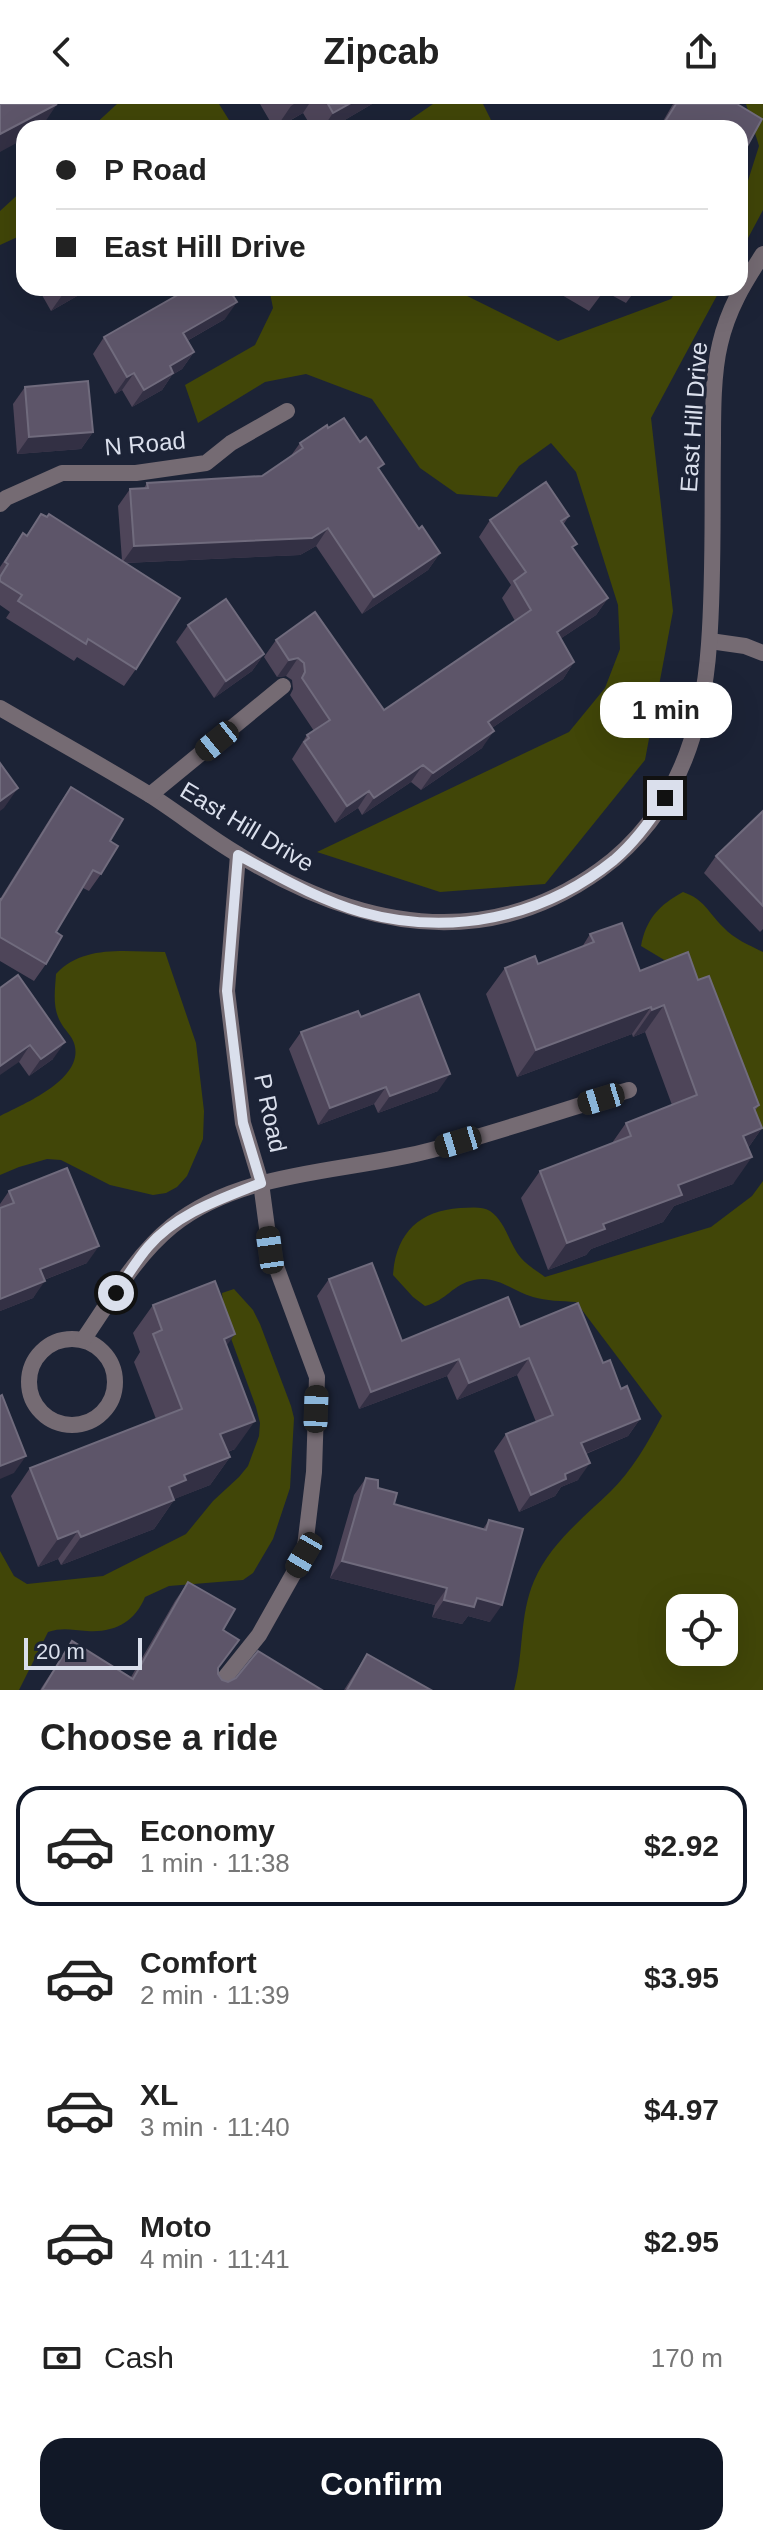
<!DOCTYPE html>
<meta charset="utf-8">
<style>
:root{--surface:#fff;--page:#f6f6f6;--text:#222;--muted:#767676;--line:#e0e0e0;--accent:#111827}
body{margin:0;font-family:Arial,sans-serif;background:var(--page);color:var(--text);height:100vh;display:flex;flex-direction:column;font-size:30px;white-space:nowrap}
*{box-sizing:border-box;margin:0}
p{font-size:26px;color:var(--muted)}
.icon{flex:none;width:44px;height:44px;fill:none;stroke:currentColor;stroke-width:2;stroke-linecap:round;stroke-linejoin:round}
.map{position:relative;height:1586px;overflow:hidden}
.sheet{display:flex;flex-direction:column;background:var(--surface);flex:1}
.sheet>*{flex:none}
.guide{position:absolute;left:16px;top:16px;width:732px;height:176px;border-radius:24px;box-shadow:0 8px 32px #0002;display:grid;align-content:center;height:176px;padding:0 40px;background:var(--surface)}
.tools{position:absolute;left:666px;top:1490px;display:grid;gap:16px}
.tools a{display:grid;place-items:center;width:72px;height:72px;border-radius:16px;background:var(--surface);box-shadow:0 8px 32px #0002;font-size:40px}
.scale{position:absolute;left:24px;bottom:20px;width:118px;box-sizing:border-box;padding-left:8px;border:4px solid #dadfec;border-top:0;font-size:22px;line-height:28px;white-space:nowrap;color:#dadfec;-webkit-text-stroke:6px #1c2336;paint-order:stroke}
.end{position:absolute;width:36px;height:36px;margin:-18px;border:10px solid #dadfec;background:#111;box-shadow:0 0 0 4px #111}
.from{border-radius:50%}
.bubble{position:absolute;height:56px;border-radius:24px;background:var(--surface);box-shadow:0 8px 32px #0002;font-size:26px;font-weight:600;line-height:56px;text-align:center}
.car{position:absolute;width:24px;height:48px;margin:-24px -12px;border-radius:10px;box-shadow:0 0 6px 2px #0007;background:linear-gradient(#222 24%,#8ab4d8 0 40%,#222 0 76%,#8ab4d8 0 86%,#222 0)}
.guide b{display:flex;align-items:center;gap:28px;height:76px;font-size:30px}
.guide b+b{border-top:2px solid var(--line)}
.guide i{width:20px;height:20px;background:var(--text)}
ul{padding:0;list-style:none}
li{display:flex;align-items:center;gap:24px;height:120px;margin:0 16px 12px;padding:0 24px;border:4px solid transparent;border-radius:24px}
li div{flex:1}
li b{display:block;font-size:30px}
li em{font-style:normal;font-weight:600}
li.selected{border-color:var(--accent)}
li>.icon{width:72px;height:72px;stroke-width:1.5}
h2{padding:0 40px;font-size:36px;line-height:96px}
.pay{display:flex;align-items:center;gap:20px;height:88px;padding:0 40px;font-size:30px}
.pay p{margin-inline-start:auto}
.primary-button{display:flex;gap:16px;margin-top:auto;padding:16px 40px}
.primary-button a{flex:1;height:92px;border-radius:24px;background:var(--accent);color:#fff;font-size:32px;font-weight:600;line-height:92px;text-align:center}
header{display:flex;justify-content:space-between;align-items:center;height:104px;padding:0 40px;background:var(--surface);font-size:36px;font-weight:600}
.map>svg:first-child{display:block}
.green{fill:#414608;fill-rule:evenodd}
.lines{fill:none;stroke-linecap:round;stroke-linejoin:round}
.street{stroke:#756b73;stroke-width:16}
.wall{fill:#4e4559}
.shaded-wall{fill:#333044}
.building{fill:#5d5569;stroke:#706b7d;stroke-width:2}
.route{stroke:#dadfec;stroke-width:10}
.labels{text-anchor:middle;stroke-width:6;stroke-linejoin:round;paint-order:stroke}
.street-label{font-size:24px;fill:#dadfec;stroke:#1c2336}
</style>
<header><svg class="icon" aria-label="back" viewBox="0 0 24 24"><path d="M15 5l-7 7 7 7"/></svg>Zipcab<svg class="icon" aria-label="share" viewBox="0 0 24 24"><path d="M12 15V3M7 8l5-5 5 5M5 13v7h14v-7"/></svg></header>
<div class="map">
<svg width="763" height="1586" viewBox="0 0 763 1586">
<rect width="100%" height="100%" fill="#1c2336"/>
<g class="green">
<path d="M 117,0 L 219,0 L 234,24 L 91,24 Z"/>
<path d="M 433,0 L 483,0 L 495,24 L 398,24 Z"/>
<path d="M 746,0 L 763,0 L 763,106 L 740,149 L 740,93 L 745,86 L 759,42 Z"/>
<path d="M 24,85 L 24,130 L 0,141 L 0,107 Z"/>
<path d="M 269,184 L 451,184 L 558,237 L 671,195 L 678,184 L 721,184 L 651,314 L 673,507 L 645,656 L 545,780 L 440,788 L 317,748 L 569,628 L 605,584 L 620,545 L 618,501 L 576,368 L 551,339 L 519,362 L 497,393 L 457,390 L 420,364 L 372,295 L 306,270 L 265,278 L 198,319 L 185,281 L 255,241 L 273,204 Z"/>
<path d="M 683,788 C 704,795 708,808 723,823 C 734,835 749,841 763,848 L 763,1026 L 742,973 L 691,872 L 641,842 C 646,815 659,801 683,788 Z"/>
<path d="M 165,848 L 196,939 L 204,1007 L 203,1035 L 187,1072 L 177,1083 L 166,1089 L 153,1091 L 110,1081 L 61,1056 L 47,1055 L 19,1063 L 0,1071 L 0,1012 C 23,1000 86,975 74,939 C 72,932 64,925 61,919 C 52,904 55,887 56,870 C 84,840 126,848 165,848 Z"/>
<path d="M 763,1077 L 763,1586 L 514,1586 C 524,1550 519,1512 534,1477 C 550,1440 582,1415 610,1388 C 631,1368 649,1337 662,1312 L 576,1198 C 562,1197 546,1197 533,1193 C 512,1187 497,1171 474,1176 C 453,1180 446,1197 425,1202 L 413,1193 L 393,1171 C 396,1129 419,1107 460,1104 C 470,1104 482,1102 490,1107 C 506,1118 509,1140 521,1154 C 527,1161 537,1167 545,1173 L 711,1123 L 752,1092 ZM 680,1504 L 724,1504 L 724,1548 L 680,1548 Z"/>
<path d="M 234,1185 L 253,1206 L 260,1220 L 291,1302 L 294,1314 L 290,1384 L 273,1435 L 253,1469 L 243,1476 L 169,1482 L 145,1493 C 135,1518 114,1529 87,1527 C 72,1526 63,1523 48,1528 L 19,1586 L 0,1586 L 0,1447 L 14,1472 L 27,1480 L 103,1472 L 186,1430 L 213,1397 L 239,1373 L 248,1362 L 259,1332 L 260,1319 L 256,1303 L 225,1218 L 222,1189 Z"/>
</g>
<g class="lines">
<g class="street">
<path d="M 0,400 L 6,394 L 62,369 L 136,369 L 206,359 L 231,339 L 287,307"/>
<path d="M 710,537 L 745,542 L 763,549"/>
<path d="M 0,604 C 50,633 101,661 150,691 C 180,710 208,733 239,751 C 355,822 482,851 600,766 C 675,712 703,628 709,540 C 714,473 712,406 713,339 C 713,308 713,269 720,240 C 728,205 744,179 763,150"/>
<path d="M 150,691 L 283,582"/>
<circle cx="72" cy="1278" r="43"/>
<path d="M 83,1236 C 110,1197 135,1152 172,1122 C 243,1065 347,1069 432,1046 C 498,1028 564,1006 629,986"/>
<path d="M 215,1586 L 259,1531 L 304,1451 L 314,1368 L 317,1273 L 270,1146 L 261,1079 L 243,1019 L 227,887 L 238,751"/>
</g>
</g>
<g class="wall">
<path d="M 260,0 L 372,0 L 331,24 L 312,24 L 303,9 L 277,24 L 274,24 Z"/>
<path d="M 673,0 L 737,0 L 740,24 L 659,24 Z"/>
<path d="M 38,184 L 91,184 L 51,207 Z"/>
<path d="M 550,184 L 637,184 L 626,199 L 604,187 L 589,207 Z"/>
<path d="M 225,215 L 187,237 L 194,248 L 182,265 L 172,271 L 162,286 L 132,303 L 122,286 L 115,290 L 93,250 L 104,233 Z"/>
<path d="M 25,283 L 93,328 L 81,345 L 17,350 L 13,300 Z"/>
<path d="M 328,324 L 379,366 L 419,425 L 440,449 L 428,466 L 362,510 L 316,442 L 300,451 L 125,459 L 136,565 L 124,582 L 77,553 L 74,557 L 6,514 L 10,508 L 0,501 L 0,463 L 23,429 L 26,432 L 41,410 L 122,456 L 118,402 L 130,385 L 144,384 L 147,379 L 262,372 L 290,353 L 300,339 Z"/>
<path d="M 569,412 L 563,421 L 573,445 L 608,494 L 596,511 L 560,535 L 574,558 L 563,575 L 492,624 L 482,644 L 421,686 L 411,678 L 362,711 L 358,704 L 335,719 L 292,655 L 307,631 L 314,627 L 290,591 L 293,585 L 292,576 L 286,572 L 277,573 L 264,553 L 276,536 L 384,606 L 515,517 L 502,494 L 511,481 L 479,433 L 490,416 Z"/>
<path d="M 188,521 L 264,550 L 252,567 L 214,594 L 176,538 Z"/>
<path d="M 71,683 L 110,737 L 101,770 L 89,787 L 83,784 L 56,828 L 46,860 L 34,877 L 0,857 L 0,795 L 59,700 Z"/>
<path d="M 763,707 L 763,825 L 760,828 L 704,769 L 716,752 Z"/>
<path d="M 590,830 L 640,867 L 698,876 L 759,1001 L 755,1007 L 762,1024 L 748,1044 L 733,1080 L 674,1102 L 663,1118 L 591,1145 L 586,1151 L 548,1166 L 521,1094 L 540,1067 L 612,1039 L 626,1019 L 672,1001 L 645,928 L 633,933 L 632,930 L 517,973 L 486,890 L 505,864 L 538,860 L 582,843 Z"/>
<path d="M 0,884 L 53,955 L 29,972 L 19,958 Z"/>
<path d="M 361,913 L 438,987 L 378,1009 L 374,1000 L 318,1021 L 289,945 L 301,928 Z"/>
<path d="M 9,1087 L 87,1159 L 44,1176 L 33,1194 L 0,1207 L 0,1100 Z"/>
<path d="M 329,1175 L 402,1237 L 520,1223 L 603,1259 L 640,1315 L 628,1332 L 586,1350 L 578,1376 L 561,1383 L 555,1392 L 519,1408 L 494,1347 L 506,1330 L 536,1318 L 517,1271 L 457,1296 L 447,1272 L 359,1305 L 317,1192 Z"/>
<path d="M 153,1201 L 227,1242 L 235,1345 L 228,1348 L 230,1353 L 210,1381 L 174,1395 L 174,1396 L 154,1425 L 61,1461 L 58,1455 L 38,1463 L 11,1392 L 30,1364 L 156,1315 L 134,1258 L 140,1248 L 133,1229 Z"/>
<path d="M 366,1374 L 378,1384 L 394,1400 L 483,1425 L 489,1416 L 490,1518 L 468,1512 L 462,1520 L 432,1513 L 435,1501 L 330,1474 L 354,1391 Z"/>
<path d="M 188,1478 L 223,1526 L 218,1566 L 218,1570 L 222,1576 L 228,1578 L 322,1586 L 40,1586 L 72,1537 L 131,1573 L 175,1497 Z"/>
<path d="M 367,1550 L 431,1586 L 344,1586 Z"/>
</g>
<g class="shaded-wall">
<path d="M 57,0 L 41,24 L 24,24 L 24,35 L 0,48 L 0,30 Z"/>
<path d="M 294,0 L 309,0 L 303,9 L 276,24 L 291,2 Z"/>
<path d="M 349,0 L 372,0 L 331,24 L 323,24 L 333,9 Z"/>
<path d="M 73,184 L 91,184 L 51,207 L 63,190 Z"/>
<path d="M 237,198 L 225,215 L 171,246 L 183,229 Z"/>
<path d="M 194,248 L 182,265 L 172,271 L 162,286 L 132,303 L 144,286 L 170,262 Z"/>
<path d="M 134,269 L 122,286 L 115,290 L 127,273 Z"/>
<path d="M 93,328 L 81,345 L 17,350 L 29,333 Z"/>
<path d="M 328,424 L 316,442 L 300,451 L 122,459 L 134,442 Z"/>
<path d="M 440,449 L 428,466 L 362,510 L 374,493 Z"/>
<path d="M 608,494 L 596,511 L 545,545 L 557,528 Z"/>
<path d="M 264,550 L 252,567 L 214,594 L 226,577 Z"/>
<path d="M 298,554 L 286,572 L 277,573 L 289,556 Z"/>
<path d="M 574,558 L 563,575 L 476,635 L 488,618 Z"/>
<path d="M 494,627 L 482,644 L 421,686 L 433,669 Z"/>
<path d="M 423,661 L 411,678 L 362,711 L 374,694 Z"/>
<path d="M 18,684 L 4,704 L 0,707 L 0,697 Z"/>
<path d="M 369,687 L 358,704 L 335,719 L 347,702 Z"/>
<path d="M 664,901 L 645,928 L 633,933 L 652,906 Z"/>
<path d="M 651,903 L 632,930 L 517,973 L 536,946 Z"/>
<path d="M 65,938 L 53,955 L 29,972 L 41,955 Z"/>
<path d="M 30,941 L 19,958 L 0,971 L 0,962 Z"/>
<path d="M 450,970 L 438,987 L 378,1009 L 390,992 Z"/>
<path d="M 386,983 L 374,1000 L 318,1021 L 330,1004 Z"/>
<path d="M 762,1024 L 743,1051 L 743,1032 Z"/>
<path d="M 752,1053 L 733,1080 L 674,1102 L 663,1118 L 591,1145 L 586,1151 L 548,1166 L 567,1139 L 678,1081 Z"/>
<path d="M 99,1142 L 87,1159 L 28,1182 L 40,1165 Z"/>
<path d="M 45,1177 L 33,1194 L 0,1207 L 0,1195 Z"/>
<path d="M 235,1230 L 215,1258 L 224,1235 Z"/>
<path d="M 529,1254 L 517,1271 L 457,1296 L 469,1279 Z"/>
<path d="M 459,1255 L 447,1272 L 359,1305 L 371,1288 Z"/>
<path d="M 640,1315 L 628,1332 L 570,1356 L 581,1339 Z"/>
<path d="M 255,1317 L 235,1345 L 200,1358 L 220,1330 Z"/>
<path d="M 26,1352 L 14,1369 L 0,1375 L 0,1362 Z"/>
<path d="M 230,1353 L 210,1381 L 172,1396 L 174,1396 L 154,1425 L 61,1461 L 81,1433 L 169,1383 L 184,1371 Z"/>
<path d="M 590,1359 L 578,1376 L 561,1383 L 555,1392 L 519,1408 L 531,1391 L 565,1370 Z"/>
<path d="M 78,1427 L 58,1455 L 38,1463 L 58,1435 Z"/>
<path d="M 342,1457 L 447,1484 L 435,1501 L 330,1474 Z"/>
<path d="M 477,1494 L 502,1501 L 490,1518 L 468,1512 L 462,1520 L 432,1513 L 444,1496 Z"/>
</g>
<g class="building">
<path d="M 0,0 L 57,0 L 0,30 Z"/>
<path d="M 328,0 L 349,0 L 333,9 Z"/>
<path d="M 676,0 L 737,0 L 762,15 L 740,55 L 740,24 L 661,24 Z"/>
<path d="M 60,184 L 73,184 L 63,190 Z"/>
<path d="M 190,184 L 228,184 L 237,198 L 183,229 L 194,248 L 170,262 L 173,269 L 144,286 L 134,269 L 127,273 L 104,233 Z"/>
<path d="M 88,277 L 93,328 L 29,333 L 25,283 Z"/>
<path d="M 344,314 L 360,338 L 366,333 L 384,360 L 378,364 L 419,425 L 422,422 L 440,449 L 374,493 L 328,424 L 312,434 L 134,442 L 130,385 L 148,384 L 147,379 L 262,372 L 303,344 L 300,339 L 327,321 L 328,324 Z"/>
<path d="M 546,378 L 569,412 L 561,417 L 577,440 L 572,443 L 608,494 L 557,528 L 574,558 L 488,618 L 494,627 L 433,669 L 423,661 L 374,694 L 369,687 L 347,702 L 304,638 L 309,634 L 307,631 L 330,616 L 302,574 L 305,568 L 304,559 L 298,554 L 289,556 L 276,536 L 315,508 L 384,606 L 531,506 L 514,477 L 526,468 L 490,416 Z"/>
<path d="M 41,410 L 47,413 L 49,410 L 180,494 L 136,565 L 88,535 L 86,540 L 18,497 L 22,491 L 0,477 L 0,473 L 8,460 L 5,458 L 23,429 L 27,432 Z"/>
<path d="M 226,495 L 264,550 L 226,577 L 188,521 Z"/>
<path d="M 0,659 L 18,684 L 0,697 Z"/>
<path d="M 71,683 L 123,715 L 110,737 L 118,742 L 101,770 L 93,766 L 56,828 L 62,832 L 46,860 L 0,833 L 0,795 L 1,796 Z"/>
<path d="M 763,707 L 763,802 L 716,752 Z"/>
<path d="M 622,819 L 640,867 L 688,848 L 698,876 L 709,872 L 759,1001 L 754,1004 L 762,1024 L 743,1032 L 752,1053 L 678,1081 L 682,1091 L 603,1120 L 605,1125 L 567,1139 L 540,1067 L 631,1032 L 626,1019 L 697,991 L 664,901 L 652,906 L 651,903 L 536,946 L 505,864 L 535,852 L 538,860 L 594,838 L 590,830 Z"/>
<path d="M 18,871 L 65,938 L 41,955 L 30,941 L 0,962 L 0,884 Z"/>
<path d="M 419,890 L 450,970 L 390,992 L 386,983 L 330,1004 L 301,928 L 358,907 L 361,913 Z"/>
<path d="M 67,1064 L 99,1142 L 40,1165 L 45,1177 L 0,1195 L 0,1104 L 14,1099 L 9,1087 Z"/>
<path d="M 372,1159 L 402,1237 L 508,1193 L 520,1223 L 578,1199 L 603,1259 L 610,1256 L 621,1285 L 627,1282 L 640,1315 L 581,1339 L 590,1359 L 565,1370 L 566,1375 L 531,1391 L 506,1330 L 553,1311 L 529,1254 L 469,1279 L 459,1255 L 371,1288 L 329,1175 Z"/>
<path d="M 215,1177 L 235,1230 L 224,1235 L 255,1317 L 220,1330 L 230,1353 L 184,1371 L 186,1376 L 169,1383 L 174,1396 L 81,1433 L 78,1427 L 58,1435 L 30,1364 L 182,1305 L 153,1230 L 162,1226 L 153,1201 Z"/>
<path d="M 2,1291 L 26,1352 L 0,1362 L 0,1292 Z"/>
<path d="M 366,1374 L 378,1376 L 378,1384 L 397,1389 L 394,1400 L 486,1426 L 489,1416 L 523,1425 L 502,1501 L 477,1494 L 474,1503 L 444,1496 L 447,1484 L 342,1457 Z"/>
<path d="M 188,1478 L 235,1505 L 223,1526 L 239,1536 L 218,1564 L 218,1570 L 222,1576 L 228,1578 L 236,1574 L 258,1547 L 322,1586 L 42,1586 L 72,1537 L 133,1575 Z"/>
<path d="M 367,1550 L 431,1586 L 347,1586 Z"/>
</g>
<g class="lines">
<path class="route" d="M 116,1189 C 126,1174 136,1157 148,1143 C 177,1109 221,1095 261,1079 L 243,1019 L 227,887 L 238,751 C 278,772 317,795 361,808 C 451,833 542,814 614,756 C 634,739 651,716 665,694"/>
</g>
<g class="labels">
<g class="street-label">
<text transform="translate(694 313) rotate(-86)" y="8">East Hill Drive</text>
<text transform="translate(145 340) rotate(-5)" y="8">N Road</text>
<text transform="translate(247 723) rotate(31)" y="8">East Hill Drive</text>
<text transform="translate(270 1009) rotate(78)" y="8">P Road</text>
</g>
</g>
</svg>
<div class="tools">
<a><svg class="icon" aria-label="locate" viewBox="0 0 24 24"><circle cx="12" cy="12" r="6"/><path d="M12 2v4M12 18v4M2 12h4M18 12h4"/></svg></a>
</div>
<div class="scale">20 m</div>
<i class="end from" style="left:116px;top:1189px"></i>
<i class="end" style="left:665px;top:694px"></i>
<div class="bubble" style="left:600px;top:578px;width:132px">1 min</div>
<i class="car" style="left:217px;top:637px;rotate:231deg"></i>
<i class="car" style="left:601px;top:995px;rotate:253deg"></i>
<i class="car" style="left:458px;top:1038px;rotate:253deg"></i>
<i class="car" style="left:270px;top:1146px;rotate:352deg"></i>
<i class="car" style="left:316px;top:1305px;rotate:2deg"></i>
<i class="car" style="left:304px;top:1451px;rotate:210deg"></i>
<div class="guide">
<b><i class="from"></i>P Road</b>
<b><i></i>East Hill Drive</b>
</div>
</div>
<section class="sheet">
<h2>Choose a ride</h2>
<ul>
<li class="selected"><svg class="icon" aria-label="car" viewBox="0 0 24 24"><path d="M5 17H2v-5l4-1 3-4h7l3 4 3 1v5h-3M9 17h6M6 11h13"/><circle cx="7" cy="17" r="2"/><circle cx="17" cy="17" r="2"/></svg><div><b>Economy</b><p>1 min · 11:38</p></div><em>$2.92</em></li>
<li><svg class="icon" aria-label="car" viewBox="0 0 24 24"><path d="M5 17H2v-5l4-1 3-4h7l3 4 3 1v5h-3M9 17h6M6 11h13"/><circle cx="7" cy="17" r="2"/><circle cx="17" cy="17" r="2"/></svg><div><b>Comfort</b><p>2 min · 11:39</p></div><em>$3.95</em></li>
<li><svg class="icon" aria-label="car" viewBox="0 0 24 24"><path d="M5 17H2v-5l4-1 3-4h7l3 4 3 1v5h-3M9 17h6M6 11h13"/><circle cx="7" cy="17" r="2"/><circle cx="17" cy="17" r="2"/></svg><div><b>XL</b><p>3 min · 11:40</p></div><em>$4.97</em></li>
<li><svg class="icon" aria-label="car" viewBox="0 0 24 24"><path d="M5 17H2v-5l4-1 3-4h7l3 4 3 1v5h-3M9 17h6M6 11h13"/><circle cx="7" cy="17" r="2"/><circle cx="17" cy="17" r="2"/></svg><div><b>Moto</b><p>4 min · 11:41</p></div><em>$2.95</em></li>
</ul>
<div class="pay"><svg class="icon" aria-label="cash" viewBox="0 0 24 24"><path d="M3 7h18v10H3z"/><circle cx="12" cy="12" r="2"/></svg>Cash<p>170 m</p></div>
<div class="primary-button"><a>Confirm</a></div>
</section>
